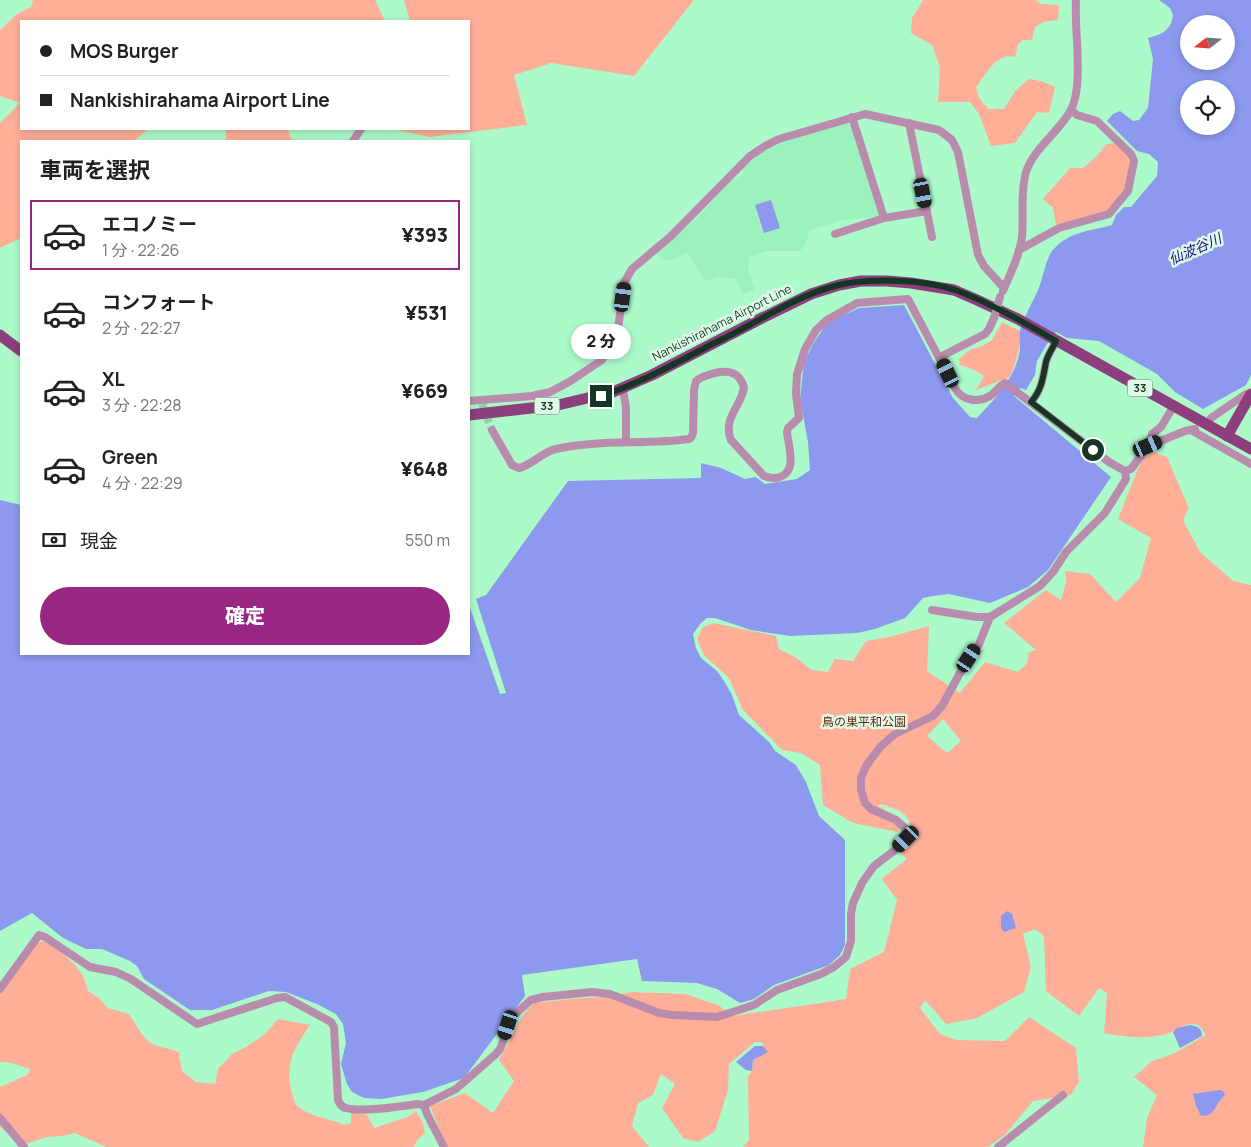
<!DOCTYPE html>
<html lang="ja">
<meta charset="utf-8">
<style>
:root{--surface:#fff;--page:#f6f6f6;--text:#202124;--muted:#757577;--line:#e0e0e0;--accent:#982683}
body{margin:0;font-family:Manrope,"Noto Sans JP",sans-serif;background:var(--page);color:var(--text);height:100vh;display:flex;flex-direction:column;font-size:19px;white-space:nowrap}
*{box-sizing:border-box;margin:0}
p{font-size:16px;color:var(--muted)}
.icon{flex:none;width:28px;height:28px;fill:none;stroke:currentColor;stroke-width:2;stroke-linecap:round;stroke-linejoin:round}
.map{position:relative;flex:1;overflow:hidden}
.details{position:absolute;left:20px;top:140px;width:450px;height:515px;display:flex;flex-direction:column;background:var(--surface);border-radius:0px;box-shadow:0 2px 8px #0003}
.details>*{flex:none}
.top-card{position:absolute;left:20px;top:20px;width:450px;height:110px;border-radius:0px;box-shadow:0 2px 8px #0003;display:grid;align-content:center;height:110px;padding:0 20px;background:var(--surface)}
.needle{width:32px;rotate:253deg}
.fabs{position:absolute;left:1180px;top:15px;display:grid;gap:10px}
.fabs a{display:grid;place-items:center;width:55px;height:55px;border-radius:50%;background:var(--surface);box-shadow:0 2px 8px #0003;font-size:25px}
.end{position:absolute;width:22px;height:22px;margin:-11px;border:6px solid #163624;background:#fff;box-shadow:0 0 0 2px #fff}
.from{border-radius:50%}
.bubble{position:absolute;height:35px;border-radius:18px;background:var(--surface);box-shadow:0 2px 8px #0003;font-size:16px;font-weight:800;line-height:35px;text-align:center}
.car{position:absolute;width:15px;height:30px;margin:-15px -8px;border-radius:6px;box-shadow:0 0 4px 1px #0007;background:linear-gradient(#222 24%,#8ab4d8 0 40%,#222 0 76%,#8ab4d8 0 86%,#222 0)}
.top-card b{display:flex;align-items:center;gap:18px;height:48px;font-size:19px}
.top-card b+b{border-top:1px solid var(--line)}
.top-card i{width:12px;height:12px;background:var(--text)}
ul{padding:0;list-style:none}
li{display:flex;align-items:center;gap:15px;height:70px;margin:0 10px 8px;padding:0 10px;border:2px solid transparent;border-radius:0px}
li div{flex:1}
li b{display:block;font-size:19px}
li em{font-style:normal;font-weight:800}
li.selected{border-color:var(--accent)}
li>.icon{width:45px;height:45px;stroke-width:1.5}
h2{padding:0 20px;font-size:22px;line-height:60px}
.pay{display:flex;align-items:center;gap:12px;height:55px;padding:0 20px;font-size:19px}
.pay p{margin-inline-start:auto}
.cta{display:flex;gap:10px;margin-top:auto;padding:10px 20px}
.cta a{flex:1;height:58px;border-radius:30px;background:var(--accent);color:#fff;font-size:20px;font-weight:800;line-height:58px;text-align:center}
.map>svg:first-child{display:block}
.built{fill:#9cf2bd}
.green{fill:#ffaf98;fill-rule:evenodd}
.water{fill:#8c99ee;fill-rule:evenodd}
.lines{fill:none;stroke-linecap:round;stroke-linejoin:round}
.street-tunnel{stroke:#8ed3a9;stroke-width:8;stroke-dasharray:8 4;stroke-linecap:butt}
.street{stroke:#b98cad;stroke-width:8}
.primary{stroke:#8d3e7c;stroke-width:11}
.street-bridge{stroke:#b98cad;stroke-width:8}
.route{stroke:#163624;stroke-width:6}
.labels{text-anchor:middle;stroke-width:5;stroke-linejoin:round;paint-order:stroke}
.shield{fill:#defbe8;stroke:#52715f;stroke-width:1}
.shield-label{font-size:11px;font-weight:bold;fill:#163624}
.street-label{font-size:12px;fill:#163624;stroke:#defbe8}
.park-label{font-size:12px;fill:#6a1f07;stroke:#defbe8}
.water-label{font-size:14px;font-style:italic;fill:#25088c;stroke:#defbe8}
</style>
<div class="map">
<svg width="1251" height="1147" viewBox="0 0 1251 1147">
<rect width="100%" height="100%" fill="#acfaca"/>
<path class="built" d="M 847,122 L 850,124 L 879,213 L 877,216 L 840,221 L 810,230 L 805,245 L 800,251 L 766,251 L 750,257 L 748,268 L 755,290 L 743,294 L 736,279 L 719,277 L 705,281 L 687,253 L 669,261 L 656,254 L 700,215 L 734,178 L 737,180 L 743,173 L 743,169 L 761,153 L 779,144 Z"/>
<g class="green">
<path d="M 33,0 L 375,0 L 385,21 L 21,21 L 21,129 L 148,129 L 134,141 L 21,141 L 21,238 L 0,248 L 0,123 L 20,103 L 0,96 L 0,30 L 17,14 L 31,7 Z"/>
<path d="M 404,0 L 694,0 L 634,76 L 551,63 L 514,75 L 527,125 L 430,137 L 392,129 L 469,129 L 469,21 L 410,21 Z"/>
<path d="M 923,0 L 1035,0 L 1041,4 L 1059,5 L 1058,20 L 1044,22 L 1035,27 L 1032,40 L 1023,40 L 1018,44 L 1015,57 C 996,52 986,75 976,87 L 979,98 L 988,109 L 1004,109 L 1015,91 L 1029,79 L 1041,81 L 1055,87 L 1049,113 L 1037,112 L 1015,143 L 991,146 L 979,114 L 970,102 L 938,102 L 940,67 L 932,45 L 911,33 L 912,18 Z"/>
<path d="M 226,129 L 288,129 L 292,141 L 226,141 Z"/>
<path d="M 1117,143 L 1128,157 L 1130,164 L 1126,188 L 1109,211 L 1056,225 L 1053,208 L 1043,199 L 1070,168 L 1083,168 L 1097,156 L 1106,144 Z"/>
<path d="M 1002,322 L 1020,331 C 1020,348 1017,361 1010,377 L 976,390 L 984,376 L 972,369 L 960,365 L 959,359 L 970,350 L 984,345 L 992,340 Z"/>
<path d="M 1153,452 L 1167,457 L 1189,508 L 1183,520 L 1200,552 L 1233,581 L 1251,585 L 1251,1147 L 1143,1147 L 1147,1118 L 1157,1095 L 1134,1077 L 1152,1061 L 1173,1054 L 1206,1035 L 1199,1025 C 1185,1021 1179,1030 1166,1034 C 1145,1040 1125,1037 1104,1033 L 1107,993 L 1099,988 L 1079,1016 L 1046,991 L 1044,936 L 1035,929 L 1023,934 L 1031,967 L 1024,992 L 977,1018 L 946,1024 L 925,1000 L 920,1008 L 940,1034 L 956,1040 L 1005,1041 L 1029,1017 L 1076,1048 L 1079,1082 L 1071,1095 L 1033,1101 L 1005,1135 L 988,1147 L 743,1147 L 749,1140 L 748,1077 L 752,1071 L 753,1060 L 767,1052 L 763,1046 L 763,1043 L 755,1042 L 729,1064 L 728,1090 L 715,1131 L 698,1142 L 683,1138 L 662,1108 L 675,1084 L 661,1074 L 653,1095 L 638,1103 L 632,1126 L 649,1147 L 447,1147 L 430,1106 L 465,1093 L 493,1113 L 514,1081 L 499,1060 L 523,1015 L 534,1003 L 582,998 L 608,997 L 631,992 L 685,994 L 718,1005 L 733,1016 L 846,999 L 850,969 L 884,952 L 897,900 L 882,879 L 907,859 L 901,854 L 913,837 C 910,813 902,810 880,804 L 878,806 L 903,820 L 898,832 L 853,823 L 823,805 L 820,765 L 801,753 L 782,750 L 743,710 L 729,678 L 704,655 L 697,639 L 702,628 L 713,623 L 776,636 L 779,649 L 795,657 L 812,670 L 828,672 L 835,659 L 853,661 L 866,641 L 890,637 L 929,626 L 927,671 L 960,693 L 985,662 L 1018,672 L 1027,663 L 1029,652 L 1036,650 L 1004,623 L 1046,590 L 1061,600 L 1066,582 L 1065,571 L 1090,574 L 1116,602 L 1140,578 L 1151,538 L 1118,519 L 1142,459 ZM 943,719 L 961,741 L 947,753 L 927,736 Z"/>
<path d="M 48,940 C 66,959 82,964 88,991 L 99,998 L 108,1008 L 129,1014 C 138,1027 144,1044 161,1047 C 168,1049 172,1048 179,1053 L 182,1071 L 196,1082 L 215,1084 L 218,1069 L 232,1054 L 246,1047 L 265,1034 L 278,1019 L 310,1025 C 294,1049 284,1063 292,1093 C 293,1096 294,1101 296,1104 C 305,1116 331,1119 345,1125 L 351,1123 L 351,1112 L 367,1115 L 374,1128 L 408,1117 L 416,1111 L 423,1123 L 425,1133 L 417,1140 L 414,1147 L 106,1147 L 75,1133 L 62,1136 L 47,1137 L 25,1144 L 13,1138 L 0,1127 L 0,1087 L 27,1075 L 30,1069 L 12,1063 L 0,1062 L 0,994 L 37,943 Z"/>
</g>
<g class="water">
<path d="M 1159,0 L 1251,0 L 1251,375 L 1246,385 L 1203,409 L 1175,392 L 1157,374 L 1099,341 L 1067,338 L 1056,332 L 1047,344 L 1037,361 L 1035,375 L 1026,390 L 1020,388 L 1014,396 L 1111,477 L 1048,570 L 1028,587 L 990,603 L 949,594 L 933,596 L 923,598 L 905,618 L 875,629 L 857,633 L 790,636 L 751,630 L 715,618 L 707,618 L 701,623 L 693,634 L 696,648 L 701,658 L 717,671 L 724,681 L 732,695 L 739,715 L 769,742 L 775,751 L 796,765 L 806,782 L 819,816 L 845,840 L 845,945 L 840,955 L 829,965 L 774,985 L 754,999 L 740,1003 L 717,989 L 697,983 L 642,981 L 637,959 L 522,975 L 525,996 L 464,1078 L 423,1092 L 381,1099 L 364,1098 L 352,1092 L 347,1084 L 341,1064 L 346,1043 L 343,1024 L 336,1014 L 317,1004 L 286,992 L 269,991 L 212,1010 L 190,1010 L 144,979 L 137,966 L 130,961 L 102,949 L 86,949 L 63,938 L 32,913 L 0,931 L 0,500 L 21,505 L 21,654 L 469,654 L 469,605 L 500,694 L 506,693 L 476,599 L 486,595 L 568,481 L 701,478 L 701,463 L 721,468 L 745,479 L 756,477 L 765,484 L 797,479 L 810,470 L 808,442 L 800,399 L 804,362 L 813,344 L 827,323 L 859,308 L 904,305 L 953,398 L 970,417 L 977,418 C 995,399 1016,377 1020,350 C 1020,344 1019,337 1020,331 C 1024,315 1034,301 1040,285 C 1043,276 1047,256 1053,250 C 1069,231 1091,231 1112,225 L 1116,215 L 1124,207 L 1131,207 L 1157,176 L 1158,162 L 1149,154 L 1137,151 L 1107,121 L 1113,114 L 1120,111 L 1133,121 L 1139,120 L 1148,108 L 1153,59 L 1148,38 C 1162,34 1171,31 1173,15 L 1170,8 ZM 1189,24 L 1226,24 L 1226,61 L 1189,61 ZM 1189,89 L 1226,89 L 1226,126 L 1189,126 Z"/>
<path d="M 771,200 L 780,228 L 764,233 L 755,205 Z"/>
<path d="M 1007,911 L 1012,914 L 1016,928 L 1004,932 L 1001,928 L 1001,916 Z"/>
<path d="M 1190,1025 C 1197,1026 1202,1028 1202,1036 L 1180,1048 L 1173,1032 L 1177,1028 Z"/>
<path d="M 755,1046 L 763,1046 L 768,1052 L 753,1060 L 752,1071 L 746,1070 L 736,1062 Z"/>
<path d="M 1220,1090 L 1223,1091 L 1225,1095 C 1222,1098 1219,1101 1217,1105 C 1212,1113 1211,1116 1201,1116 L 1196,1106 L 1193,1094 Z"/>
</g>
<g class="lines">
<path class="street-tunnel" d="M 482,404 L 492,430"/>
<g class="street">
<path d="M 852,117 L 884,218"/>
<path d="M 909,123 L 932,237"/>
<path d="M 353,141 L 361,129"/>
<path d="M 835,234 L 884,218 L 927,211"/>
<path d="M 1019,250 L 1059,228 L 1109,214 L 1128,191 L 1134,161 L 1131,154 L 1097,121 L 1077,115 L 1071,110"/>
<path d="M 1003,291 C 1010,274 1020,255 1022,237 C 1024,216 1020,193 1026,172 C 1034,148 1059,132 1071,110 C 1084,84 1074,31 1076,0"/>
<path d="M 940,357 L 985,334 L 989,329 L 994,318"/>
<path d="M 623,389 L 626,408 L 626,442"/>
<path d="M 469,401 L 532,396 L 550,392 L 569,382 L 602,360 L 617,337 L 624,283 L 632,269 L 671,236 L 750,156 L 765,146 L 779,139 L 865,114 L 939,130 L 952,140 L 958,152 L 978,255 L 984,266 L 1004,288"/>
<path d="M 1031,402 C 1042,390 1043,377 1046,362 C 1048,354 1053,348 1056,341"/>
<path d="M 1211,418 L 1246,394 L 1250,395"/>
<path d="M 492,430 L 512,465 L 519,468 C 532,465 542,452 556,449 C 600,439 645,445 689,439 L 691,438 L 693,433 L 694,390 L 696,381 C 702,376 708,375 715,373 C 729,370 739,372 744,387 C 742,406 722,418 731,440 L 764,476 C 769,478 774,479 780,477 C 798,471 788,446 787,432 L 788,428 L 799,418 L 796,394 L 797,374 L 805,349 L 816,330 L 827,320 L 857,303 L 908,299 L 955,388 C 962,401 978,403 990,396 C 996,392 999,386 1005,383 L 1109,462 L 1125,471"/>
<path d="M 1191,430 L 1251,464"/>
<path d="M 1148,446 L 1185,431 L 1195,429"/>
<path d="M 1125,471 L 1131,469 L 1148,446 L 1152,434 L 1161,427 L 1173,407"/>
<path d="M 932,610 L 977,617 L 990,617"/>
<path d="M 0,989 L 39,935 L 45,937 L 90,967 L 116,972 L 131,979 L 197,1024 L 277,998 L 285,997 L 331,1022 L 334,1027 L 338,1100 C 340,1104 341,1107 346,1108 C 362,1113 401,1106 418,1104 L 424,1105"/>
<path d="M 0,1118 L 24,1147"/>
<path d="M 444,1147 L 427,1114 L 424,1105 L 456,1089 L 496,1054 L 500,1049 L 513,1016 L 531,1000 L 543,997 L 592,992 L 610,994 L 659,1013 L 673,1015 L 717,1017 L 754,1005 L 777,990 L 821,974 L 834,967 L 846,957 L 851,941 L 851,914 L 853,903 L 862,883 L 874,866 L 895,850 L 906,839 L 905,828 L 896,820 L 871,809 L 865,803 L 861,790 L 861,778 L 866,766 L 881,746 L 895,734 L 933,716 L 942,706 L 960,673 L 979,644 L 990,617 L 1040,586 L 1053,572 L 1066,552 L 1105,513 L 1126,479 L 1125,471"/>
<path d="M 998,1147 L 1063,1095"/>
</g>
<g class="primary">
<path d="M 0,335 L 21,351"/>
<path d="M 469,415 L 558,405 L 613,392 L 652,375 L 762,318 L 811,294 L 839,285 L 861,281 L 887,281 L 911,283 L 954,290 L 977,300 L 1018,319 L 1251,449"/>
<path d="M 1227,436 L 1251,394"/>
</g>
<path class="street-bridge" d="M 994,318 L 1000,297"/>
</g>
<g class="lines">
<path class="route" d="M 601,396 C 636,385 668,367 701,350 C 713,343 726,338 738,331 C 769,315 797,297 831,287 C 864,277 925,279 958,291 C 992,304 1025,323 1056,341 C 1053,348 1048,354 1046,362 C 1043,377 1042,390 1031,402 L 1093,450"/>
</g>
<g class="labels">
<g class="shield">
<rect x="1127.5" y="379.5" width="25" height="17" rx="4"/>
<rect x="534.5" y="397.5" width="25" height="17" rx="4"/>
</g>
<g class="shield-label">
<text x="1140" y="392">33</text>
<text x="547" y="410">33</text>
</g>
<g class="street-label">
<text transform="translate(722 323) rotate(-27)" y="4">Nankishirahama Airport Line</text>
</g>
<g class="park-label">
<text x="864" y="726">鳥の巣平和公園</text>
</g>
<g class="water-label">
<text transform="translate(1195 249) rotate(-24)" y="5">仙波谷川</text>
</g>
</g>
</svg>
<div class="fabs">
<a><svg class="needle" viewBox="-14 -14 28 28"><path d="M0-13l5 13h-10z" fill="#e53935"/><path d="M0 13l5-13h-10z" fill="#757577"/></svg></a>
<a><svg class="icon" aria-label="locate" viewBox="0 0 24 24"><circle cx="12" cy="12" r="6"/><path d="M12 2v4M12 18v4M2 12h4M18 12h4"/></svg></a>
</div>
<i class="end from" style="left:1093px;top:450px"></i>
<i class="end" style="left:601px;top:396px"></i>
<div class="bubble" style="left:571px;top:324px;width:60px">2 分</div>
<i class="car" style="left:923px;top:193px;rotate:169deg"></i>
<i class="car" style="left:623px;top:297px;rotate:7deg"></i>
<i class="car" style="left:948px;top:373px;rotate:334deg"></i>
<i class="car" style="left:1148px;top:446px;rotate:67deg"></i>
<i class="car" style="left:969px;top:658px;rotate:33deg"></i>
<i class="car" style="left:906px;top:839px;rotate:225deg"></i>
<i class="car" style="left:508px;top:1025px;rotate:198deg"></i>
<div class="top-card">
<b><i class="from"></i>MOS Burger</b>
<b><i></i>Nankishirahama Airport Line</b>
</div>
<section class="details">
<h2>車両を選択</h2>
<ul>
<li class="selected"><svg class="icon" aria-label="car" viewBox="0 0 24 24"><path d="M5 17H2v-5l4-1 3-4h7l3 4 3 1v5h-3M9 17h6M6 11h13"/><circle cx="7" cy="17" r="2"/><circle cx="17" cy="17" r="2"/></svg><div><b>エコノミー</b><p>1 分 · 22:26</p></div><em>¥393</em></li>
<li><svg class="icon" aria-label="car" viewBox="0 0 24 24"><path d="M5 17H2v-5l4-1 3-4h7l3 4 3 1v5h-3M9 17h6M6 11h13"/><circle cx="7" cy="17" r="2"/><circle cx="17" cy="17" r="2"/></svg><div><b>コンフォート</b><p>2 分 · 22:27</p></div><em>¥531</em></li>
<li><svg class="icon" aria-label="car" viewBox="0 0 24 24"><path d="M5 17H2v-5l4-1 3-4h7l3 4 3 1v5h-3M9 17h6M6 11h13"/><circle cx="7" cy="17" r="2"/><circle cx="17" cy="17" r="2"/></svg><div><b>XL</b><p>3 分 · 22:28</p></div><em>¥669</em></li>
<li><svg class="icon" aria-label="car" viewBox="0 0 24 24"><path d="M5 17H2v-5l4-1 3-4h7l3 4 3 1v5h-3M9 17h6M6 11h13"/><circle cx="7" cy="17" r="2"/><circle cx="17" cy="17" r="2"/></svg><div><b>Green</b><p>4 分 · 22:29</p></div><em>¥648</em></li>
</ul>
<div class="pay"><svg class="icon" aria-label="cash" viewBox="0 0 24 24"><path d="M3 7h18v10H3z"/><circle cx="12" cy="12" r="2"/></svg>現金<p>550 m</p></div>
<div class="cta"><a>確定</a></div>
</section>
</div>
